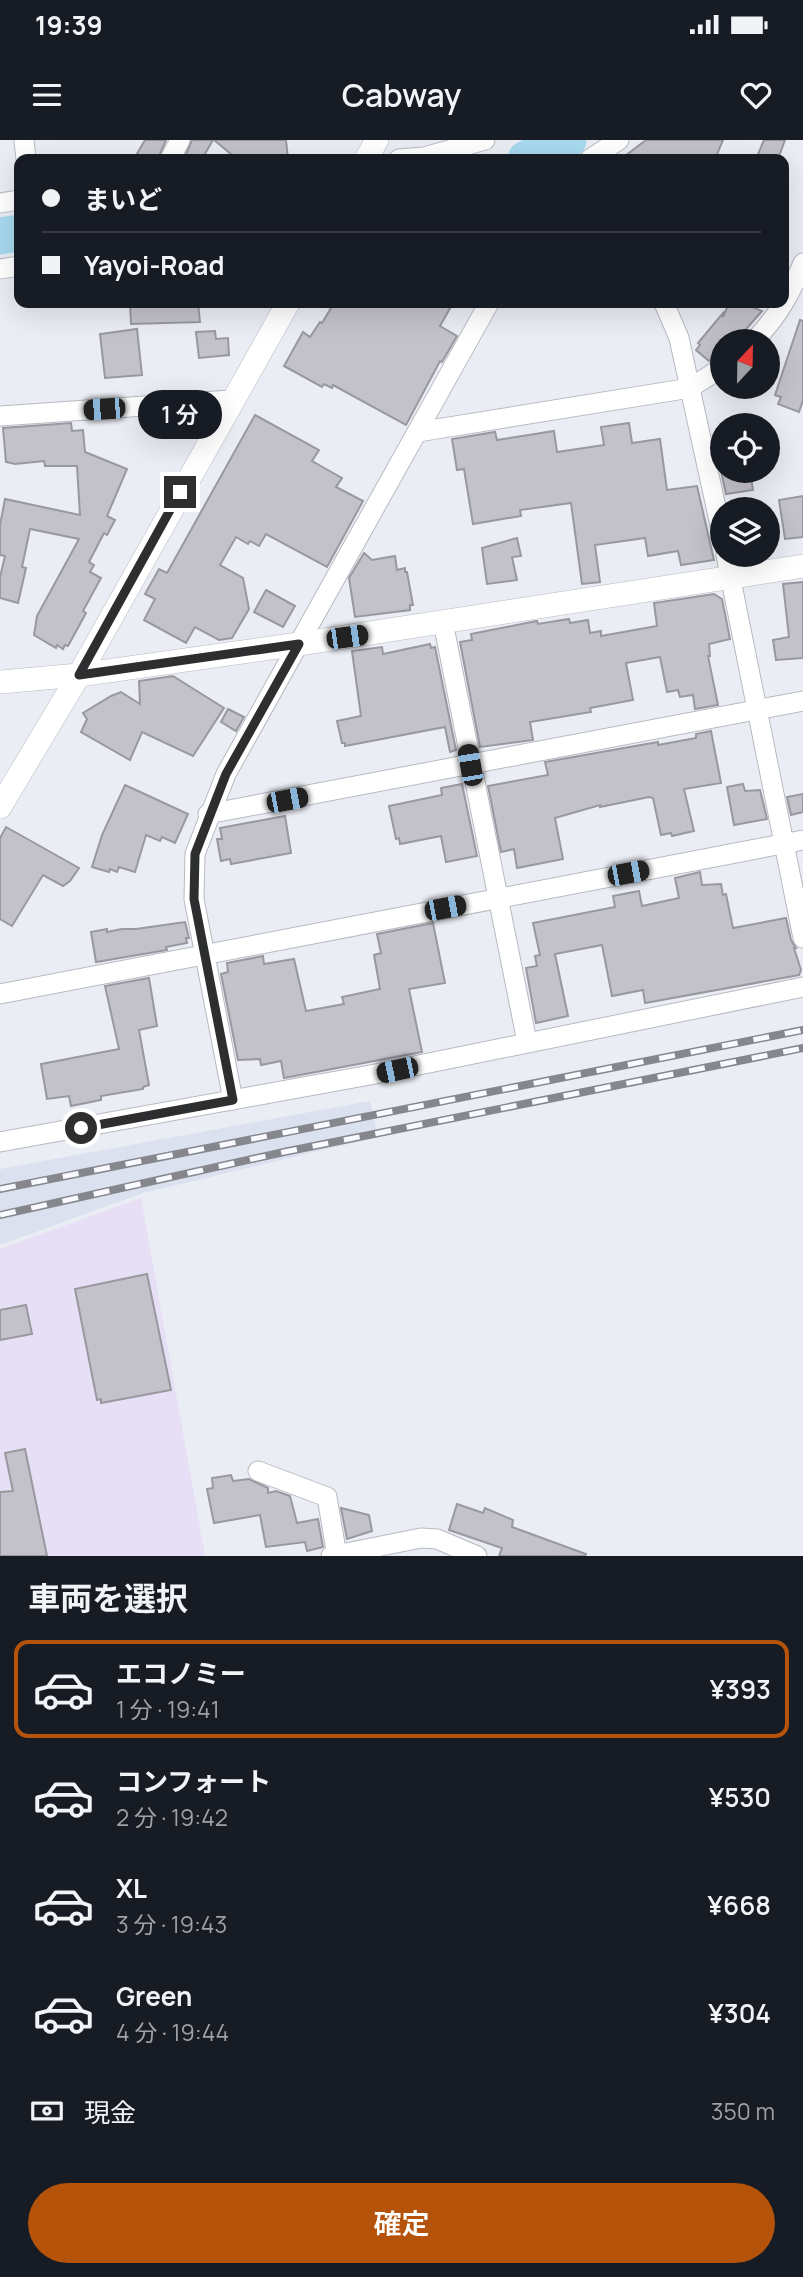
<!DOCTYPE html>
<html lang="ja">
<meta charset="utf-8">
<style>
:root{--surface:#171b24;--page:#20242c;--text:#f1f3f6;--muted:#9ea1a6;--line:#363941;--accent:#b45309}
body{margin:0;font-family:Manrope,"Noto Sans JP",sans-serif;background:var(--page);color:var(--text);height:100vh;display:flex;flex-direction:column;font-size:26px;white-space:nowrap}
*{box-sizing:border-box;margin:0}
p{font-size:23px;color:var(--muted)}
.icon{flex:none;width:38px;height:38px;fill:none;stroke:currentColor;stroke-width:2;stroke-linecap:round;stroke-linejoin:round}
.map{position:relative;height:1416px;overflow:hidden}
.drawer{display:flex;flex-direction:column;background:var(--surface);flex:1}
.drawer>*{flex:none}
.top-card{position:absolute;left:14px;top:14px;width:775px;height:154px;border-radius:14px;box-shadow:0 7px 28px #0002;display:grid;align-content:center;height:154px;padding:0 28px;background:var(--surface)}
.needle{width:46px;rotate:22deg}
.buttons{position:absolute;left:710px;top:189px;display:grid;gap:14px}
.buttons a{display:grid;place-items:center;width:70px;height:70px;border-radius:50%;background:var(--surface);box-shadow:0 7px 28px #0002;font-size:35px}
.end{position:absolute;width:32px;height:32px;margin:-16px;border:9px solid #2d2e30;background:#fff;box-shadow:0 0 0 4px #fff}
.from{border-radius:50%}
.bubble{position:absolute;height:49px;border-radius:24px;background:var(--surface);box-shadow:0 7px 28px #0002;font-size:23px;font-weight:600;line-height:49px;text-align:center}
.car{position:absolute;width:21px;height:42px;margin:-21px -10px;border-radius:9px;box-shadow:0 0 5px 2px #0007;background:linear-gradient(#222 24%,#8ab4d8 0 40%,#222 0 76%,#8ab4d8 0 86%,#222 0)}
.top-card b{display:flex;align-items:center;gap:24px;height:66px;font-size:26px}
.top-card b+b{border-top:2px solid var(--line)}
.top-card i{width:18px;height:18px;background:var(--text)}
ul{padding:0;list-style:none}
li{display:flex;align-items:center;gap:21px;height:98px;margin:0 14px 10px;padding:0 14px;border:4px solid transparent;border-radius:14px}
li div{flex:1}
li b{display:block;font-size:26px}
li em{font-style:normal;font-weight:600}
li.on{border-color:var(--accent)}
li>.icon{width:63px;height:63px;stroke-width:1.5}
h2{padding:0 28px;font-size:32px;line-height:84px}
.pay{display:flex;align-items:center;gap:18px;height:77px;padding:0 28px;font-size:26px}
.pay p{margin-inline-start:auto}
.primary-button{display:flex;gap:14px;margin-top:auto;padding:14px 28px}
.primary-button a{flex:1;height:80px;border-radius:42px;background:var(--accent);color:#fff;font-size:28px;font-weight:600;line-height:80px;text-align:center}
.status{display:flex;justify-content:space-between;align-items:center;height:49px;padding:0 35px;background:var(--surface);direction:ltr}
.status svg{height:19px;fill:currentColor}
header{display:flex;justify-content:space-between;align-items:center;height:91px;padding:0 28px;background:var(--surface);font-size:32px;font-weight:600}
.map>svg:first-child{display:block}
.built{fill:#dce1ef}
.industrial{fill:#e6dff5}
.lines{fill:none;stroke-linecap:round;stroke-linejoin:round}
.river{stroke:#a7d9ef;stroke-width:37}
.building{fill:#c3c2ca;stroke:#99989f;stroke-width:2}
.minor-casing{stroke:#b7bac1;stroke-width:21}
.tertiary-casing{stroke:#b7bac1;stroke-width:24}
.minor{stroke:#fff;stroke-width:19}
.tertiary{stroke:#fff;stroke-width:23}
.rail-casing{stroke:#85878c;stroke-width:8}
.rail{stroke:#f9faff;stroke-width:5;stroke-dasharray:16;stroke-linecap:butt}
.route{stroke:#2d2e30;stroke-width:9}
</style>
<div class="status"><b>19:39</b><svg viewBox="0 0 49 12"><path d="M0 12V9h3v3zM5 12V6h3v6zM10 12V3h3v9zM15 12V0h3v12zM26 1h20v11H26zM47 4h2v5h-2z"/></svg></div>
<header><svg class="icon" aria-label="menu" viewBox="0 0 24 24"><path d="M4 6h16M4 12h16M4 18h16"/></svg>Cabway<svg class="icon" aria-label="heart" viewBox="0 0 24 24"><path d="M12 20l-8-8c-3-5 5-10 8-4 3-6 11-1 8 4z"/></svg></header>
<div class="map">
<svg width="803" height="1416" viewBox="0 0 803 1416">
<rect width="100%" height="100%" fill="#eaedf4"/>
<path class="built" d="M 370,961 L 378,997 L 143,1053 L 0,1105 L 0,1029 Z"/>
<path class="industrial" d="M 141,1058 L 205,1416 L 0,1416 L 0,1109 Z"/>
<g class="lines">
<g class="river">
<path d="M 526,19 L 568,0"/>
<path d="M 0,96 L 19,93"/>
</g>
</g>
<g class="building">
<path d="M 145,0 L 166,0 L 158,19 L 134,19 Z"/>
<path d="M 192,0 L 213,0 L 202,19 L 184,19 Z"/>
<path d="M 214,0 L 286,0 L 288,19 L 237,19 Z"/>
<path d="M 646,0 L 723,0 L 715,19 L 621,19 Z"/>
<path d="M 764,0 L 785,0 L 778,19 L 756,19 Z"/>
<path d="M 130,163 L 198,163 L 200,182 L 131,184 Z"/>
<path d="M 334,163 L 453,163 L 440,186 L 457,196 L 442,222 L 440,221 L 406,285 L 333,245 L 332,248 L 324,244 L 322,247 L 284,226 L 303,192 L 310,197 L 320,182 L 322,183 Z"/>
<path d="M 729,163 L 744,163 L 762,171 L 739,197 L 742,201 L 723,201 L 723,212 L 709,221 L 696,210 L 700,205 L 698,203 L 723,173 L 723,177 Z"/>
<path d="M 800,180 L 803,181 L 803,260 L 799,272 L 778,264 L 781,257 L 775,255 Z"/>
<path d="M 137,189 L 142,235 L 105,238 L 100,194 Z"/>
<path d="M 215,191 L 216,199 L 228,198 L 229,215 L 199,218 L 196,192 Z"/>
<path d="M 255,275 L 319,310 L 312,321 L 342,338 L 336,347 L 363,361 L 327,427 L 266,394 L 259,406 L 250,401 L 248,404 L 236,397 L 220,425 L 243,438 L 249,469 L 232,498 L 219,500 L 195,487 L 186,503 L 144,480 L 155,459 L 145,454 L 159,429 L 167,433 Z"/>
<path d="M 71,283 L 72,291 L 83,290 L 85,312 L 127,329 L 107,376 L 115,380 L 107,395 L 104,393 L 89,422 L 94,425 L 90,432 L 101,438 L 83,471 L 86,473 L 68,506 L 65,505 L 63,509 L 57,505 L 56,508 L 34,495 L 37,476 L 79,399 L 30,389 L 22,427 L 26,428 L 18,463 L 0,458 L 0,437 L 5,416 L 0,415 L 0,385 L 5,359 L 80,375 L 77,326 L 45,326 L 44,321 L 15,324 L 6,322 L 3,288 Z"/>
<path d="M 629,283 L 632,303 L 660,299 L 667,350 L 697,346 L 714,420 L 681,425 L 678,411 L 648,416 L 645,398 L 595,405 L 600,442 L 582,444 L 571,363 L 520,370 L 521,376 L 473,384 L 464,329 L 457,330 L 452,299 L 495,292 L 497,300 L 554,291 L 557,312 L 604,305 L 601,287 Z"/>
<path d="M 721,331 L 750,331 L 753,350 L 726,354 Z"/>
<path d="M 803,356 L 803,397 L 785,399 L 779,360 Z"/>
<path d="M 517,398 L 521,416 L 512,417 L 517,440 L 487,444 L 482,408 Z"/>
<path d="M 364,413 L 372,420 L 395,416 L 397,430 L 405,428 L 405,432 L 407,432 L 413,465 L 410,465 L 410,470 L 355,477 L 349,438 Z"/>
<path d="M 803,442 L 803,518 L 776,520 L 773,500 L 789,497 L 783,444 Z"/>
<path d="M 266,450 L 295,466 L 283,487 L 254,472 Z"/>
<path d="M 714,454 L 722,459 L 730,499 L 709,504 L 710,516 L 708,516 L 718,565 L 695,569 L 693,555 L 680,557 L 678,550 L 667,552 L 660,517 L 626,523 L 633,560 L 590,568 L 591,572 L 530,582 L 533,600 L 480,607 L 460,502 L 472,500 L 471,494 L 537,481 L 538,484 L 569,479 L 570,483 L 588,480 L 590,493 L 601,491 L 601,496 L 657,486 L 654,463 Z"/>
<path d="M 430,504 L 431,508 L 435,507 L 456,610 L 450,612 L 445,587 L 345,606 L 345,603 L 342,603 L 337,581 L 361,576 L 352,511 L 382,507 L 383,514 Z"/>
<path d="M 173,536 L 224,568 L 193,616 L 142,592 L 130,620 L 81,592 L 87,579 L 83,573 L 111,556 L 121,552 L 140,564 L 139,541 Z"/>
<path d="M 228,569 L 244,577 L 236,591 L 221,582 Z"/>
<path d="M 711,591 L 721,643 L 684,649 L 694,691 L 672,696 L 671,693 L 661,695 L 653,658 L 649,657 L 600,667 L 600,665 L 555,678 L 563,719 L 517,728 L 514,709 L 501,712 L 488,646 L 548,635 L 545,622 L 658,602 L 658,605 L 696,598 L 696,594 Z"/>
<path d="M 462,644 L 477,716 L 446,722 L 441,696 L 400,704 L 399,698 L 396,699 L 389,666 L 442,655 L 441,648 Z"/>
<path d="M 743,644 L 745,651 L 760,650 L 767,679 L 734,685 L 727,647 Z"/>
<path d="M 125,645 L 188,674 L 175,703 L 162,697 L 160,701 L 146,695 L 135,732 L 119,727 L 117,732 L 110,729 L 109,732 L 92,727 L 102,695 Z"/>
<path d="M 803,654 L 803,672 L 791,675 L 787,657 Z"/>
<path d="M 285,676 L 291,713 L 231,724 L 230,719 L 221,721 L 217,699 L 222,699 L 220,688 Z"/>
<path d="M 6,687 L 79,728 L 70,741 L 63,746 L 43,735 L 12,786 L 0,779 L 0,698 Z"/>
<path d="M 700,732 L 702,745 L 721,744 L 723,755 L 726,754 L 733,788 L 786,778 L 791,800 L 796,808 L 794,808 L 801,830 L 799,835 L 645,863 L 643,850 L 612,856 L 602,805 L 555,814 L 568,876 L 536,883 L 526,828 L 537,826 L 535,816 L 540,815 L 533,783 L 615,767 L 613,756 L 639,751 L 642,766 L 679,758 L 675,738 Z"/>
<path d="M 185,782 L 189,798 L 186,798 L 187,803 L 166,807 L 167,810 L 96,822 L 91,792 L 107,789 L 107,792 L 122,789 L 136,789 Z"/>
<path d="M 433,783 L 445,843 L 409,849 L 422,912 L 284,938 L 281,921 L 261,925 L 260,919 L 238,920 L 221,834 L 228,832 L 227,823 L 263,816 L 264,824 L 294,819 L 306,871 L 344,864 L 342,857 L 380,849 L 374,815 L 381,813 L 377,794 Z"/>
<path d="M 149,838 L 157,886 L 139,890 L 149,945 L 143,947 L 143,949 L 101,956 L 101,960 L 71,966 L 69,956 L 47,959 L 41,924 L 119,909 L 105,846 Z"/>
<path d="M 147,1134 L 171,1250 L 101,1263 L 101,1259 L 97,1260 L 75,1149 Z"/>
<path d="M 26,1165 L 32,1194 L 0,1200 L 0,1170 Z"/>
<path d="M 25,1309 L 47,1416 L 0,1416 L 0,1352 L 13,1351 L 5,1313 Z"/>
<path d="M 231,1335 L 233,1341 L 249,1339 L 268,1348 L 268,1353 L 276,1351 L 290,1356 L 297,1383 L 318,1379 L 323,1407 L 307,1411 L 305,1402 L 266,1407 L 260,1375 L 214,1383 L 207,1349 L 213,1348 L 212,1338 Z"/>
<path d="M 457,1364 L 483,1373 L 485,1368 L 513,1380 L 512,1387 L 586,1414 L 585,1416 L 499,1416 L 502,1408 L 449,1390 Z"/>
<path d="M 341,1368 L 369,1375 L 372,1391 L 347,1399 Z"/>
</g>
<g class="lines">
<g class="minor-casing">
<g id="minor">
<path d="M 24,0 L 26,19"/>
<path d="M 170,19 L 180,0"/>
<path d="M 399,19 L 424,17 L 485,0"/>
<path d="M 590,19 L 619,0"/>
<path d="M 0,63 L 19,60"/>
<path d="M 0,129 L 19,126"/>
<path d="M 664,163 L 679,198 L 723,399"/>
<path d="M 754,201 C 778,176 790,155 803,123"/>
<path d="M 0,276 L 231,260"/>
<path d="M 418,292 L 690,248 L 723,227"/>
<path d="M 726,415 L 803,798"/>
<path d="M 443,482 L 527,902"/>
<path d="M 208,674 L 803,561"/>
<path d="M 0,854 L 803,700"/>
<path d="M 233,960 L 194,759 L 195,714 L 226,634 L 489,163"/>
<path d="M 0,1002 L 370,935 L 803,847"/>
<path d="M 258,1331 L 327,1357 L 337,1416"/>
<path d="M 331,1416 L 421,1398 L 437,1399 L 477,1416"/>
</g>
</g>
<g class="tertiary-casing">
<g id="tertiary">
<path d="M 366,19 L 377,0"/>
<path d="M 0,542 L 79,535 L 299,504 L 803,426"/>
<path d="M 0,667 L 79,535 L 288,163"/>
</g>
</g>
<use href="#minor" class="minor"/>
<use href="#tertiary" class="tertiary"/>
<g class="rail-casing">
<g id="rail">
<path d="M 0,1049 L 803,890"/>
<path d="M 0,1075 L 284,1012 L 803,908"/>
</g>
</g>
<use href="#rail" class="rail"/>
</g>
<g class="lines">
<path class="route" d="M 81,988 L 233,960 L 194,759 L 195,714 L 226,634 L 299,504 L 79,535 L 180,352"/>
</g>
</svg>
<div class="buttons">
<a><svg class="needle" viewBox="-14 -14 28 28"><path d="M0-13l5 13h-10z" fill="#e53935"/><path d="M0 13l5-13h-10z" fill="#9ea1a6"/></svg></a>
<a><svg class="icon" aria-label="locate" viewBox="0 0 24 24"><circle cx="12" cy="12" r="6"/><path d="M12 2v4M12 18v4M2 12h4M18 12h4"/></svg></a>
<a><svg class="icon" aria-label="layers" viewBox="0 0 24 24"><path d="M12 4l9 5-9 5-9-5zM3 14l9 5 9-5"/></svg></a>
</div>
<i class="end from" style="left:81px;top:988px"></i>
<i class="end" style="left:180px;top:352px"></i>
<div class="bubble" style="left:138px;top:250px;width:84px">1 分</div>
<i class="car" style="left:104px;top:269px;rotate:266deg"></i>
<i class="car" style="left:347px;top:497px;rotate:82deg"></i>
<i class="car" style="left:470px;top:625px;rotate:350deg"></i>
<i class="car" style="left:287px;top:660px;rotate:79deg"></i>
<i class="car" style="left:628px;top:733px;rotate:79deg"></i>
<i class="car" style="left:445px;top:768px;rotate:79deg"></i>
<i class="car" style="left:397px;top:930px;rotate:258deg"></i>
<div class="top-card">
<b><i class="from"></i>まいど</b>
<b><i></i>Yayoi-Road</b>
</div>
</div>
<section class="drawer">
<h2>車両を選択</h2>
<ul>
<li class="on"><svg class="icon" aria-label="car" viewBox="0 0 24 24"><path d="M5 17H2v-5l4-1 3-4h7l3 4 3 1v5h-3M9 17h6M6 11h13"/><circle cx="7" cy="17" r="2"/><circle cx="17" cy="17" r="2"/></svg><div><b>エコノミー</b><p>1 分 · 19:41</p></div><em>¥393</em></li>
<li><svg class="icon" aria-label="car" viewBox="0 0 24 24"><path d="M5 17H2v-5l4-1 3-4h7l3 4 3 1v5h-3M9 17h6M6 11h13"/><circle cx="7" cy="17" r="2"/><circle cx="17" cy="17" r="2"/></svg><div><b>コンフォート</b><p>2 分 · 19:42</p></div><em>¥530</em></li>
<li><svg class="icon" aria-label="car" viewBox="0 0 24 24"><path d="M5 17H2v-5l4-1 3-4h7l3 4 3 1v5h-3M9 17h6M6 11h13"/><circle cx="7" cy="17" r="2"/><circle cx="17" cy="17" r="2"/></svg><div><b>XL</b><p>3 分 · 19:43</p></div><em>¥668</em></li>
<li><svg class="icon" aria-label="car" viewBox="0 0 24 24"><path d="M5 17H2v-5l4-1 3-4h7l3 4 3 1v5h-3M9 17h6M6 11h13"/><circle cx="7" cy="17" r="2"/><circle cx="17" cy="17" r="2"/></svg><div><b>Green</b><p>4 分 · 19:44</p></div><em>¥304</em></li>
</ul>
<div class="pay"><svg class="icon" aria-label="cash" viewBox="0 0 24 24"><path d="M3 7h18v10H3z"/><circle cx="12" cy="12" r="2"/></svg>現金<p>350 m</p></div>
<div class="primary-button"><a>確定</a></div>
</section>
